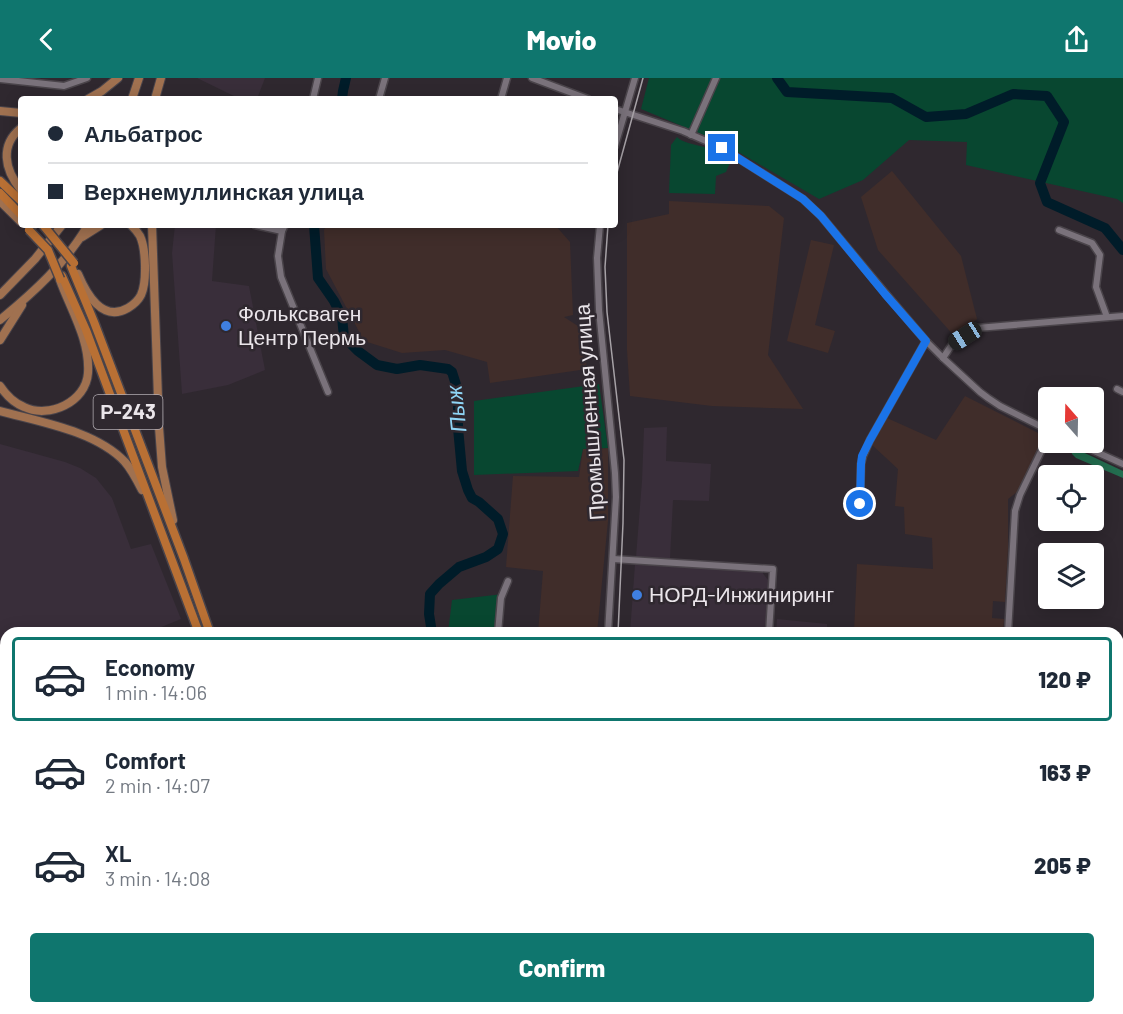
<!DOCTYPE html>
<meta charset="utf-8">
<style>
:root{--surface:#fff;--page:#f6f6f7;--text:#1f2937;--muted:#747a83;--line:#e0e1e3;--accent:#0f766e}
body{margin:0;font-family:Barlow,sans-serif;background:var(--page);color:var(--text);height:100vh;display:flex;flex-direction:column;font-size:22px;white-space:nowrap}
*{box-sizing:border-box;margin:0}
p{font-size:20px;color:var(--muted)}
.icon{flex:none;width:33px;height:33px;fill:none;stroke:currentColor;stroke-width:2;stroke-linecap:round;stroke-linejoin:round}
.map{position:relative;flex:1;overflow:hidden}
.panel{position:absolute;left:0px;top:549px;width:1124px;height:387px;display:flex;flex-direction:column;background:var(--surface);border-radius:18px 18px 0 0;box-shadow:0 3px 15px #0003}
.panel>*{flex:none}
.banner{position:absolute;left:18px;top:18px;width:600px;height:132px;border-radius:6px;box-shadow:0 3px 15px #0003;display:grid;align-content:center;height:132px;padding:0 30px;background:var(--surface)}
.needle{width:39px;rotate:340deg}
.fabs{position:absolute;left:1038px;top:309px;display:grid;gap:12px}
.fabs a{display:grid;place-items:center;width:66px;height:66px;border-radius:6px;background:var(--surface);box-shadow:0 3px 15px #0003;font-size:30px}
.end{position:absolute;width:27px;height:27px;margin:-14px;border:8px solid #1a73e8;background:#fff;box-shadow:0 0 0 3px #fff}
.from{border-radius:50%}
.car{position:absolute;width:18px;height:36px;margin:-18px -9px;border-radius:8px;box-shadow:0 0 4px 2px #0007;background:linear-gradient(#222 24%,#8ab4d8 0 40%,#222 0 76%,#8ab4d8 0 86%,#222 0)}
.banner b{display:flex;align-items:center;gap:21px;height:57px;font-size:22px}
.banner b+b{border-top:2px solid var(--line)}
.banner i{width:15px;height:15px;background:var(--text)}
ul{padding:10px 0 0;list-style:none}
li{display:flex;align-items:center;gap:18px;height:84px;margin:0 12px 9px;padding:0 18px;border:3px solid transparent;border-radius:6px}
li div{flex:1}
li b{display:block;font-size:22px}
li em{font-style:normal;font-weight:800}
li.active{border-color:var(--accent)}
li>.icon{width:54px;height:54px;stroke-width:1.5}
.primary-button{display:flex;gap:12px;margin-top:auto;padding:12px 30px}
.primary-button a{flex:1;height:69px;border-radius:6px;background:var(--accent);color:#fff;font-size:24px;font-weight:800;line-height:69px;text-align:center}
header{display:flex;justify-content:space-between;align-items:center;height:78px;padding:0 30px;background:var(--accent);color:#fff;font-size:27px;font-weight:800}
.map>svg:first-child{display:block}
.built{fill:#392e3a}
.industrial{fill:#402d2a}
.green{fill:#084730}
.forest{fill:#236d4f}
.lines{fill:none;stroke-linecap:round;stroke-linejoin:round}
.river{stroke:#001c29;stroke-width:10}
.minor-casing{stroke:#4a444a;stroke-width:9}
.major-casing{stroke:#4a444a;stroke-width:10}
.highway-casing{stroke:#4a444a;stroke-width:11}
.minor{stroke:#7a727b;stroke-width:6}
.major{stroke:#a07150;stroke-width:8}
.highway{stroke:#b97034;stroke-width:8}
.tram{stroke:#a7a2a7;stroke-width:1.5}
.highway-bridge-casing{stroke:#4a444a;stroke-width:11;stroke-linecap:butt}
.highway-bridge{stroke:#b97034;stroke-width:8}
.route{stroke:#1a73e8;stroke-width:8}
.shop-dot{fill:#3f7fe0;stroke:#2f282f;stroke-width:2}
.labels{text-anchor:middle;stroke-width:5;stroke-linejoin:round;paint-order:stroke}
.shield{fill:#2f282f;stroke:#b2acb2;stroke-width:1.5}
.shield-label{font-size:20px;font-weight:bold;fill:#eae5ea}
.poi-label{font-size:21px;fill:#eae5ea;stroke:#2f282f;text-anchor:start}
.street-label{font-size:21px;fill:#eae5ea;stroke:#2f282f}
.water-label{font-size:22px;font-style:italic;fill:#8fd5f5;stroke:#2f282f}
</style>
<header><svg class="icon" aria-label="back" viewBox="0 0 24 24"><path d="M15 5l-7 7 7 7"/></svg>Movio<svg class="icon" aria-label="share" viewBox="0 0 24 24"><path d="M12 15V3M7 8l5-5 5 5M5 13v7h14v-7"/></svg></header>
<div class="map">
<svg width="1123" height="936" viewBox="0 0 1123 936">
<rect width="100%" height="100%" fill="#2f282f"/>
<g class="built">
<path d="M 197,0 L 265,0 L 257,21 L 240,21 Z"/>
<path d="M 175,147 L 216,147 L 212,203 L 249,208 L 265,292 L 228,307 L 182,316 L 172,175 Z"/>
<path d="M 667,349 L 666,383 L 711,386 L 709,423 L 673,422 L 670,481 L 636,479 L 642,403 L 644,350 Z"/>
<path d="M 0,366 L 65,384 L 80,390 L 96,400 L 112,420 L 131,471 L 151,466 L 181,541 L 147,555 L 6,555 L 6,610 L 0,612 Z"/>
<path d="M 635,486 L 761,493 L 768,502 L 766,555 L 630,555 Z"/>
<path d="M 777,541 L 827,546 L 827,555 L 776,555 Z"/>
</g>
<g class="industrial">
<path d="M 892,93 L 961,178 L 977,241 L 956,260 L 878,172 L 861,119 Z"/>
<path d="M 669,123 L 769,128 L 784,140 L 768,277 L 803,331 L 712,328 L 630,318 L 627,272 L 627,145 L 669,136 Z"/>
<path d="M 327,147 L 555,147 L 570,164 L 573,237 L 564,239 L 581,250 L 587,291 L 490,305 L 487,284 L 445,272 L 402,275 L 364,263 L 326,191 L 324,152 Z"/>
<path d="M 811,162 L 834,167 L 815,247 L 835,253 L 828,275 L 787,263 Z"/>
<path d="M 965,318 L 1038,355 L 1042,364 L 1017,414 L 1008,421 L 1008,470 L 1005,524 L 993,523 L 992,540 L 1004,541 L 1003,555 L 854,555 L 857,486 L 933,491 L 932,460 L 905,456 L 904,429 L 895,428 L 898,391 L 871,366 L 887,340 L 936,362 Z"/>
<path d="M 608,370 L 608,443 L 597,555 L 538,555 L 543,493 L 506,489 L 513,398 L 579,399 L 583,371 Z"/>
<path d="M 1118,675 L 1123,676 L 1123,893 L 1118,894 Z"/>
</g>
<g class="green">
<path d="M 649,0 L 1123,0 L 1123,125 L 1117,121 L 966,87 L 967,64 L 909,62 L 863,102 L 819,121 L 723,65 L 641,31 Z"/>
<path d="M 677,59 C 687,70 722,66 730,85 L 726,94 L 716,98 L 715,116 L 669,115 L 671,67 Z"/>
<path d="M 599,306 L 608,370 L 583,371 L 578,393 L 474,397 L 474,323 Z"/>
<path d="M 503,516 L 499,555 L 448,555 L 452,522 Z"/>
<path d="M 0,852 L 6,854 L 6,930 L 137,930 L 145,936 L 0,936 Z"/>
</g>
<path class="forest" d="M 1074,370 L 1123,393 L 1123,400 L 1076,380 L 1072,376 L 1071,372 Z"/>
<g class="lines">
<g class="river">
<path d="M 777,0 L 787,14 L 892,20 L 926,39 L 966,36 L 1013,16 L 1047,18 L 1064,44 L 1040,105 L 1047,124 L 1105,150 L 1123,172"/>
<path d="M 342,21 L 343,13 L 346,0"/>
<path d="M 314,147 L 318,200 L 334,223 L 342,239 L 344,259 L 358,273 L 377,287 L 397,291 L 420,287 L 448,291 L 452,294 L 458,313 L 458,350 L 462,393 L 468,412 L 472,420 L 479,424 L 498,441 L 503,456 L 498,471 L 486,479 L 459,489 L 439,506 L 430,516 L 429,536 L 432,555"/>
<path d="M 196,936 L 199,930"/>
</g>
<g class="minor-casing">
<g id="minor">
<path d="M 532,0 L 588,21"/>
<path d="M 0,1 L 64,8 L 87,0"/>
<path d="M 313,21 L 318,0"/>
<path d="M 379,21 L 385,0"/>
<path d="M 501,21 L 507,0"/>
<path d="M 615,31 L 683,53 L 722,70 L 803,121 L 821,138 L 886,216 L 926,263 L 943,280 L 980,314 L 988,320 L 1000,328 L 1048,352"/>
<path d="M 691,57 L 716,0"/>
<path d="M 615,68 L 635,0"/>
<path d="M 255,147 L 282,153"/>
<path d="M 285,147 L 282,153 L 278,178 L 281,199 L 328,314"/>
<path d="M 600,147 L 597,180 L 599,232 L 615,395 L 616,419 L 608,555"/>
<path d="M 1059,152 L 1092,165 L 1100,177 L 1096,209 L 1107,239"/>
<path d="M 943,280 L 953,265 L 977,250 L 1123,238"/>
<path d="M 1117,311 L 1123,314"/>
<path d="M 1074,364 L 1123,386"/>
<path d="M 860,426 L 861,386 L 863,378 L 870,362 L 926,263"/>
<path d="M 613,481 L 773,491 L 769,555"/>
<path d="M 498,555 L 501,520 L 508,503"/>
<path d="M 1008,555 L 1015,433 L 1020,417 L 1048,359"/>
<path d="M 0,656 L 6,663"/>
<path d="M 0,867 L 6,872"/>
<path d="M 0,928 L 8,936"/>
<path d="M 77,930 L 85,936"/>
<path d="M 593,930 L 593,936"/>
<path d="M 62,936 L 66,930"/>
</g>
</g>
<g class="major-casing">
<g id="major">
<path d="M 88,21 L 102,13 L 118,0"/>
<path d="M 132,21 L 139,0"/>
<path d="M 155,21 L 161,0"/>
<path d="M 0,33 L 21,35"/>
<path d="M 21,50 C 0,67 4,91 21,112"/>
<path d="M 0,123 L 21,144"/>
<path d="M 152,147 L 159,349 L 162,389 L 173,442"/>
<path d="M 82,159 L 101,147"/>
<path d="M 78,196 C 86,215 102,245 128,230 C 133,227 138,223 141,217 C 147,204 146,171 140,158 C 137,153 134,150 131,147"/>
<path d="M 0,217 L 35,181 L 62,147"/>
<path d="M 0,242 C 34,214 66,185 88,147"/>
<path d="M 0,262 L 22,227"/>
<path d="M 0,308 C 6,317 14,325 24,329 C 49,341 86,324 88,295 C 90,262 71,232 60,202"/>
<path d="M 0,333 C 40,344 96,353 125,384 C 132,392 137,402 142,412"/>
</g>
</g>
<g class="highway-casing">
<g id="highway">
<path d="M 0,103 L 21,123"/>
<path d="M 0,115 L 21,137"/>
<path d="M 31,147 L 32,148"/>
<path d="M 71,188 L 94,244 L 184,481 L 210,555"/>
<path d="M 62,198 L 86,252 L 199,555"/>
<path d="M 535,930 L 551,936"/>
<path d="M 565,930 L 587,936"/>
<path d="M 1113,936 L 1123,936"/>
</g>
</g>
<use href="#minor" class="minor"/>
<use href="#major" class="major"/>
<use href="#highway" class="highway"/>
<g class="tram">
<path d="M 615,102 L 643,0"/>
<path d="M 608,147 L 605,189 L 607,234 L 624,382 L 623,445 L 618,555"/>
<path d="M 598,930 L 599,936"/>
</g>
<g class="highway-bridge-casing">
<g id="highway-bridge">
<path d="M 43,147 L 74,185"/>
<path d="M 29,152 L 48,172 L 60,201"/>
</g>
</g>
<use href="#highway-bridge" class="highway-bridge"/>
</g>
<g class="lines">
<path class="route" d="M 722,70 L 803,121 L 821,138 L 885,216 L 926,263 L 870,362 L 862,378 L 861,386 L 860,426"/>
</g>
<g class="shop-dot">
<circle cx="226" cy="248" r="6"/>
<circle cx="637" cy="517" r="6"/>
</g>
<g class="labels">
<rect class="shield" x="93.5" y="317" width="69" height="34" rx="4.5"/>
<g class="shield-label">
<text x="128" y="341">Р-243</text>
</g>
<g class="poi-label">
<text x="238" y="243">Фольксваген<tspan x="238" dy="24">Центр Пермь</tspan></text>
<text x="649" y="524">НОРД-Инжиниринг</text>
</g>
<g class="street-label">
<text transform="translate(590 334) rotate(-94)" y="7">Промышленная улица</text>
</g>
<g class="water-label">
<text transform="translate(456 331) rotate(-96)" y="8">Пыж</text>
</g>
</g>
</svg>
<div class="fabs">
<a><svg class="needle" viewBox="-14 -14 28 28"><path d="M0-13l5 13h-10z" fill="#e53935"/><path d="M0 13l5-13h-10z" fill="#747a83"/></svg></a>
<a><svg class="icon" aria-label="locate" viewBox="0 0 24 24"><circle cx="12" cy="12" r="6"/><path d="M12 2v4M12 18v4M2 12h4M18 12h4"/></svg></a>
<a><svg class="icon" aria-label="layers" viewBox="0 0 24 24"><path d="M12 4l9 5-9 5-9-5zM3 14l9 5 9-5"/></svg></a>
</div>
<i class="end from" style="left:860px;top:426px"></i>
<i class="end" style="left:722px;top:70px"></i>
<i class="car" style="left:965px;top:258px;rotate:238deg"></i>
<div class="banner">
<b><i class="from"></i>Альбатрос</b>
<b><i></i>Верхнемуллинская улица</b>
</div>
<section class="panel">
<ul>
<li class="active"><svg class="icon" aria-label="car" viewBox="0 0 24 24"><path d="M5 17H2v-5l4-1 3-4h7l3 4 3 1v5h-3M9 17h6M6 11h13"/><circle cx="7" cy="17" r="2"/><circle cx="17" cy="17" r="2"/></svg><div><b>Economy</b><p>1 min · 14:06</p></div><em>120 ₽</em></li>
<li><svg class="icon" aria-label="car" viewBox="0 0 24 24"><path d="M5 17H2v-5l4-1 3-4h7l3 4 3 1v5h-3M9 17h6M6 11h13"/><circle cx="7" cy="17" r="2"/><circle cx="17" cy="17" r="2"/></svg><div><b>Comfort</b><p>2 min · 14:07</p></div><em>163 ₽</em></li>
<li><svg class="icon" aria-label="car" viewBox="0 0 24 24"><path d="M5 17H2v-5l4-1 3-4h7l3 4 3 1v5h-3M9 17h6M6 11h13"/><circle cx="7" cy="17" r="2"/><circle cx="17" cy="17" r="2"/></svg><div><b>XL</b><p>3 min · 14:08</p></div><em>205 ₽</em></li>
</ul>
<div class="primary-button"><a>Confirm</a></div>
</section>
</div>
